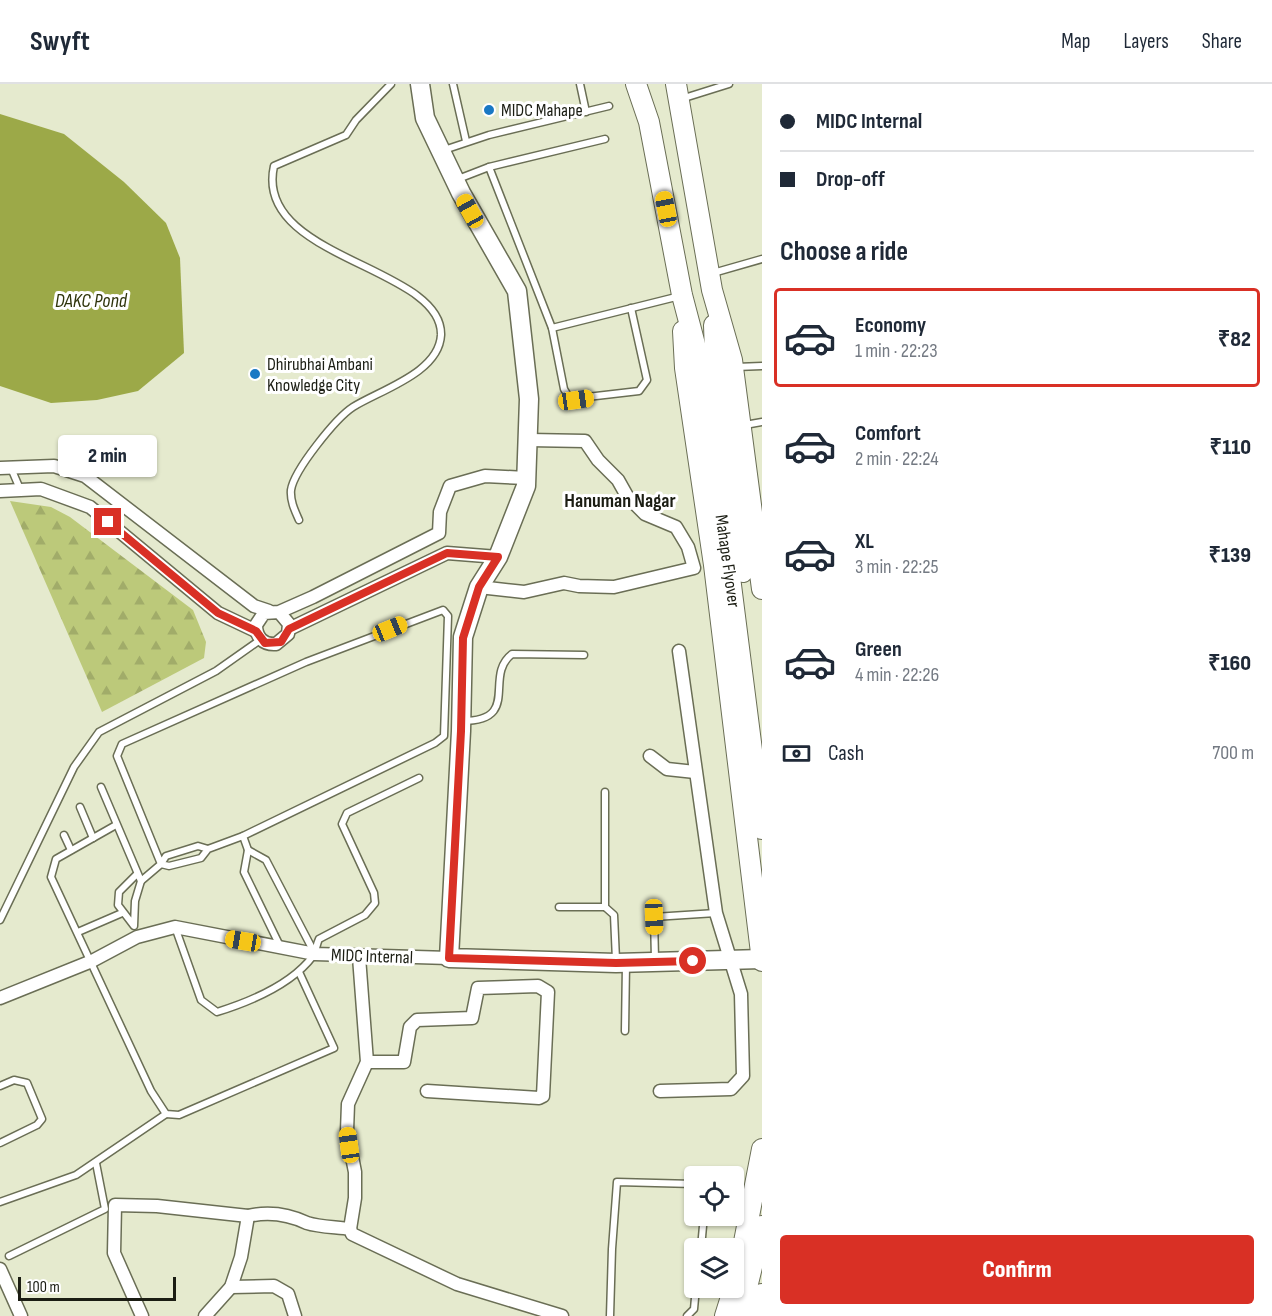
<!DOCTYPE html>
<meta charset="utf-8">
<style>
:root{--surface:#fff;--page:#f6f6f7;--text:#1f2937;--muted:#747a83;--line:#e0e1e3;--accent:#d93025}
body{margin:0;font-family:"Sofia Sans Condensed",sans-serif;background:var(--page);color:var(--text);height:100vh;display:flex;flex-direction:column;font-size:22px;white-space:nowrap}
*{box-sizing:border-box;margin:0}
p{font-size:20px;color:var(--muted)}
.icon{flex:none;width:33px;height:33px;fill:none;stroke:currentColor;stroke-width:2;stroke-linecap:round;stroke-linejoin:round}
.map{position:relative;flex:1;overflow:hidden}
.side{display:flex;flex-direction:column;background:var(--surface);width:510px}
.side>*{flex:none}
.guide{display:grid;align-content:center;height:132px;padding:0 18px;background:var(--surface)}
.fabs{position:absolute;left:684px;top:1082px;display:grid;gap:12px}
.fabs a{display:grid;place-items:center;width:60px;height:60px;border-radius:6px;background:var(--surface);box-shadow:0 2px 4px #0004;font-size:30px}
.scale{position:absolute;left:18px;bottom:15px;width:158px;box-sizing:border-box;padding-left:6px;border:3px solid #1b1d13;border-top:0;font-size:16px;line-height:21px;white-space:nowrap;color:#1b1d13;-webkit-text-stroke:4px #fff;paint-order:stroke}
.end{position:absolute;width:27px;height:27px;margin:-14px;border:8px solid #d93025;background:#fff;box-shadow:0 0 0 3px #fff}
.from{border-radius:50%}
.bubble{position:absolute;height:42px;border-radius:6px;background:var(--surface);box-shadow:0 2px 4px #0004;font-size:20px;font-weight:800;line-height:42px;text-align:center}
.car{position:absolute;width:18px;height:36px;margin:-18px -9px;border-radius:8px;box-shadow:0 0 4px 2px #0007;background:linear-gradient(#f5c518 24%,#345 0 40%,#f5c518 0 76%,#345 0 86%,#f5c518 0)}
.guide b{display:flex;align-items:center;gap:21px;height:57px;font-size:22px}
.guide b+b{border-top:2px solid var(--line)}
.guide i{width:15px;height:15px;background:var(--text)}
ul{padding:0;list-style:none}
li{display:flex;align-items:center;gap:18px;height:99px;margin:0 12px 9px;padding:0 6px;border:3px solid transparent;border-radius:6px}
li div{flex:1}
li b{display:block;font-size:22px}
li em{font-style:normal;font-weight:800}
li.active{border-color:var(--accent)}
li>.icon{width:54px;height:54px;stroke-width:1.5}
h2{padding:0 18px;font-size:27px;line-height:72px}
.pay{display:flex;align-items:center;gap:15px;height:66px;padding:0 18px;font-size:22px}
.pay p{margin-inline-start:auto}
.button{display:flex;gap:12px;margin-top:auto;padding:12px 18px}
.button a{flex:1;height:69px;border-radius:6px;background:var(--accent);color:#fff;font-size:24px;font-weight:800;line-height:69px;text-align:center}
header{display:flex;align-items:center;gap:36px;box-sizing:border-box;height:84px;padding:0 30px;background:var(--surface);border-bottom:2px solid var(--line)}
header strong{font-size:28px}
nav{display:flex;gap:33px;margin-inline-start:auto;font-size:21px}
main{display:flex;flex:1;min-height:0}
.map>svg:first-child{display:block}
.forest{fill:url(#forest-firs)}
.water{fill:#9ca948}
.lines{fill:none;stroke-linecap:round;stroke-linejoin:round}
.lane-casing{stroke:#6a6e55;stroke-width:9}
.street-casing{stroke:#6a6e55;stroke-width:15}
.secondary-casing{stroke:#6a6e55;stroke-width:21}
.primary-casing{stroke:#6a6e55;stroke-width:22}
.lane{stroke:#fff;stroke-width:6}
.street{stroke:#fff;stroke-width:12}
.secondary{stroke:#fff;stroke-width:18}
.primary{stroke:#fff;stroke-width:20}
.route{stroke:#d93025;stroke-width:8}
.poi-dot{fill:#1978c4;stroke:#fff;stroke-width:2}
.labels{text-anchor:middle;stroke-width:6;stroke-linejoin:round;paint-order:stroke}
.poi-label{font-size:18px;fill:#1b1d13;stroke:#fff;text-anchor:start}
.street-label{font-size:18px;fill:#1b1d13;stroke:#fff}
.water-label{font-size:20px;font-style:italic;fill:#2f340b;stroke:#fff}
.neighbourhood-label{font-size:20px;font-weight:bold;fill:#1b1d13;stroke:#fff}
</style>
<header>
<strong>Swyft</strong>
<nav><a>Map</a><a>Layers</a><a>Share</a></nav>
</header>
<main>
<div class="map">
<svg width="762" height="1232" viewBox="0 0 762 1232">
<defs>
<pattern id="forest-firs" width="22" height="20" patternUnits="userSpaceOnUse" patternTransform="scale(1.5)"><rect width="22" height="20" fill="#bcc97a"/><path d="M5 1l3.5 6h-7zM16 11l3.5 6h-7z" fill="#a1ac69"/></pattern>
</defs>
<rect width="100%" height="100%" fill="#e5eace"/>
<path class="forest" d="M 10,417 L 51,423 L 70,433 L 193,526 L 206,558 L 204,574 L 102,628 Z"/>
<path class="water" d="M 0,30 L 64,50 L 124,98 L 166,139 L 180,174 L 184,269 L 138,307 L 97,316 L 51,319 L 0,302 Z"/>
<g class="lines">
<g class="lane-casing">
<g id="lane">
<path d="M 453,0 L 466,57"/>
<path d="M 580,0 L 586,28"/>
<path d="M 681,15 L 729,0"/>
<path d="M 444,66 L 489,51 L 609,22"/>
<path d="M 489,83 L 552,244 L 564,305 L 570,315 L 639,307 L 647,296 L 631,224"/>
<path d="M 458,95 L 489,83 L 605,55"/>
<path d="M 713,189 L 762,175"/>
<path d="M 552,244 L 680,212"/>
<path d="M 736,283 L 762,282"/>
<path d="M 745,341 L 762,338"/>
<path d="M 11,384 L 20,405"/>
<path d="M 299,436 C 295,427 290,417 291,406 C 294,386 336,334 353,323 C 380,306 439,289 441,251 C 443,182 253,175 274,82 L 346,51 L 356,36 L 391,0"/>
<path d="M 462,637 C 522,637 483,592 512,570 L 584,571"/>
<path d="M 101,703 L 141,797 L 135,817 L 134,842 L 118,821 L 119,808 L 136,791"/>
<path d="M 605,708 L 605,823 L 614,831 L 616,876"/>
<path d="M 80,723 L 93,754"/>
<path d="M 116,741 L 56,775 L 51,793 L 151,1007 L 166,1030 L 179,1031 L 334,964 L 299,888"/>
<path d="M 64,751 L 71,766"/>
<path d="M 243,752 L 248,766 L 244,788 L 280,862"/>
<path d="M 248,766 L 266,776 L 315,870"/>
<path d="M 141,797 L 161,780 L 117,672 L 122,660 L 306,578 L 443,526 L 448,532 L 444,652 L 435,659 L 243,752 L 208,765 L 201,774 L 169,782 L 161,780 L 166,772 L 198,762 L 208,765"/>
<path d="M 559,823 L 605,823"/>
<path d="M 0,836 L 74,683 L 99,648 L 216,587 L 260,556"/>
<path d="M 175,843 L 201,916 L 217,928 C 249,918 292,900 313,872 C 316,868 316,861 319,855 L 365,831 L 375,819 L 374,809 L 342,740 L 347,729 L 419,694"/>
<path d="M 78,848 L 122,829"/>
<path d="M 655,875 L 654,833 L 716,829"/>
<path d="M 625,947 L 626,880"/>
<path d="M 0,1002 L 14,996 L 27,999 L 42,1035 L 37,1041 L 0,1059"/>
<path d="M 0,1118 L 76,1091 L 166,1030"/>
<path d="M 734,1122 L 748,1123"/>
<path d="M 701,1164 L 704,1131"/>
<path d="M 9,1172 L 105,1125 L 96,1079"/>
<path d="M 610,1232 L 612,1165 L 617,1098 L 694,1100"/>
<path d="M 687,1232 L 694,1225 L 696,1203"/>
</g>
</g>
<g class="street-casing">
<g id="street">
<path d="M 0,384 L 54,382 L 85,392 L 254,522 L 269,527"/>
<path d="M 0,407 L 41,405 L 90,423 L 218,529 L 256,547"/>
<path d="M 479,503 L 524,508 L 564,499 L 579,502 L 614,503 L 694,484 L 688,463 L 676,443 L 645,430 L 627,412 L 618,396 L 598,376 L 585,357 L 529,356"/>
<path d="M 279,528 L 289,540 L 288,550 L 276,560 C 263,561 256,553 256,541 L 264,529 L 279,528 L 313,513 L 439,449 L 440,428 L 450,402 L 485,392 L 526,394"/>
<path d="M 289,545 L 447,469 L 498,473"/>
<path d="M 650,672 L 667,685 L 695,688"/>
<path d="M 0,914 L 92,877 L 137,853 L 175,843 L 315,870 L 449,874"/>
<path d="M 367,978 L 404,978 L 410,943 L 417,936 L 472,934 L 478,904 L 538,902 L 548,908 L 543,1012 L 539,1014 L 427,1007"/>
<path d="M 660,1007 L 731,1005 L 743,992 L 741,910 L 716,829 L 679,567"/>
<path d="M 350,1145 L 355,1114 L 355,1088 L 347,1047 L 348,1020 L 367,978 L 359,873"/>
<path d="M 0,1185 L 21,1232"/>
<path d="M 231,1203 L 274,1202 L 288,1210 L 295,1232"/>
<path d="M 142,1232 L 114,1169 L 115,1121 L 157,1122 L 248,1132"/>
<path d="M 205,1232 L 231,1203 L 241,1173 L 248,1132 C 270,1127 288,1130 307,1139 C 319,1143 337,1143 350,1145 L 352,1150 L 457,1200 L 562,1232"/>
</g>
</g>
<g class="secondary-casing">
<path id="secondary" d="M 420,0 L 425,34 L 461,109 L 517,207 L 529,315 L 526,402 L 498,473 L 479,503 L 463,553 L 461,647 L 449,874 L 616,879 L 762,875"/>
</g>
<g class="primary-casing">
<g id="primary">
<path d="M 636,0 L 649,38 L 682,211 L 698,272 L 723,438 L 762,745"/>
<path d="M 676,0 L 712,206 L 732,276 L 762,505"/>
<path d="M 714,241 L 715,270 L 743,488"/>
<path d="M 683,247 L 685,284 L 714,481 L 762,877"/>
<path d="M 725,1232 L 737,1194 L 762,1065"/>
<path d="M 740,1232 L 762,1142"/>
<path d="M 755,1232 L 762,1210"/>
</g>
</g>
<use href="#lane" class="lane"/>
<use href="#street" class="street"/>
<use href="#secondary" class="secondary"/>
<use href="#primary" class="primary"/>
</g>
<g class="lines">
<path class="route" d="M 108,438 L 218,529 L 256,547 L 265,559 L 281,558 L 289,545 L 447,469 L 498,473 L 479,503 L 463,554 L 461,647 L 449,874 L 616,879 L 693,877"/>
</g>
<g class="poi-dot">
<circle cx="489" cy="26" r="6"/>
<circle cx="255" cy="290" r="6"/>
</g>
<g class="labels">
<g class="poi-label">
<text x="501" y="32">MIDC Mahape</text>
<text x="267" y="286">Dhirubhai Ambani<tspan x="267" dy="21">Knowledge City</tspan></text>
</g>
<g class="street-label">
<text transform="translate(728 477) rotate(82)" y="6">Mahape Flyover</text>
<text transform="translate(372 872) rotate(2)" y="6">MIDC Internal</text>
</g>
<g class="water-label">
<text x="91" y="223">DAKC Pond</text>
</g>
<g class="neighbourhood-label">
<text x="620" y="423">Hanuman Nagar</text>
</g>
</g>
</svg>
<div class="fabs">
<a><svg class="icon" aria-label="locate" viewBox="0 0 24 24"><circle cx="12" cy="12" r="6"/><path d="M12 2v4M12 18v4M2 12h4M18 12h4"/></svg></a>
<a><svg class="icon" aria-label="layers" viewBox="0 0 24 24"><path d="M12 4l9 5-9 5-9-5zM3 14l9 5 9-5"/></svg></a>
</div>
<div class="scale">100 m</div>
<i class="end from" style="left:693px;top:877px"></i>
<i class="end" style="left:108px;top:438px"></i>
<div class="bubble" style="left:58px;top:351px;width:99px">2 min</div>
<i class="car" style="left:666px;top:125px;rotate:349deg"></i>
<i class="car" style="left:470px;top:127px;rotate:331deg"></i>
<i class="car" style="left:576px;top:316px;rotate:82deg"></i>
<i class="car" style="left:390px;top:545px;rotate:68deg"></i>
<i class="car" style="left:654px;top:833px;rotate:178deg"></i>
<i class="car" style="left:243px;top:857px;rotate:280deg"></i>
<i class="car" style="left:349px;top:1061px;rotate:352deg"></i>
</div>
<section class="side">
<div class="guide">
<b><i class="from"></i>MIDC Internal</b>
<b><i></i>Drop-off</b>
</div>
<h2>Choose a ride</h2>
<ul>
<li class="active"><svg class="icon" aria-label="car" viewBox="0 0 24 24"><path d="M5 17H2v-5l4-1 3-4h7l3 4 3 1v5h-3M9 17h6M6 11h13"/><circle cx="7" cy="17" r="2"/><circle cx="17" cy="17" r="2"/></svg><div><b>Economy</b><p>1 min · 22:23</p></div><em>₹82</em></li>
<li><svg class="icon" aria-label="car" viewBox="0 0 24 24"><path d="M5 17H2v-5l4-1 3-4h7l3 4 3 1v5h-3M9 17h6M6 11h13"/><circle cx="7" cy="17" r="2"/><circle cx="17" cy="17" r="2"/></svg><div><b>Comfort</b><p>2 min · 22:24</p></div><em>₹110</em></li>
<li><svg class="icon" aria-label="car" viewBox="0 0 24 24"><path d="M5 17H2v-5l4-1 3-4h7l3 4 3 1v5h-3M9 17h6M6 11h13"/><circle cx="7" cy="17" r="2"/><circle cx="17" cy="17" r="2"/></svg><div><b>XL</b><p>3 min · 22:25</p></div><em>₹139</em></li>
<li><svg class="icon" aria-label="car" viewBox="0 0 24 24"><path d="M5 17H2v-5l4-1 3-4h7l3 4 3 1v5h-3M9 17h6M6 11h13"/><circle cx="7" cy="17" r="2"/><circle cx="17" cy="17" r="2"/></svg><div><b>Green</b><p>4 min · 22:26</p></div><em>₹160</em></li>
</ul>
<div class="pay"><svg class="icon" aria-label="cash" viewBox="0 0 24 24"><path d="M3 7h18v10H3z"/><circle cx="12" cy="12" r="2"/></svg>Cash<p>700 m</p></div>
<div class="button"><a>Confirm</a></div>
</section>
</main>
